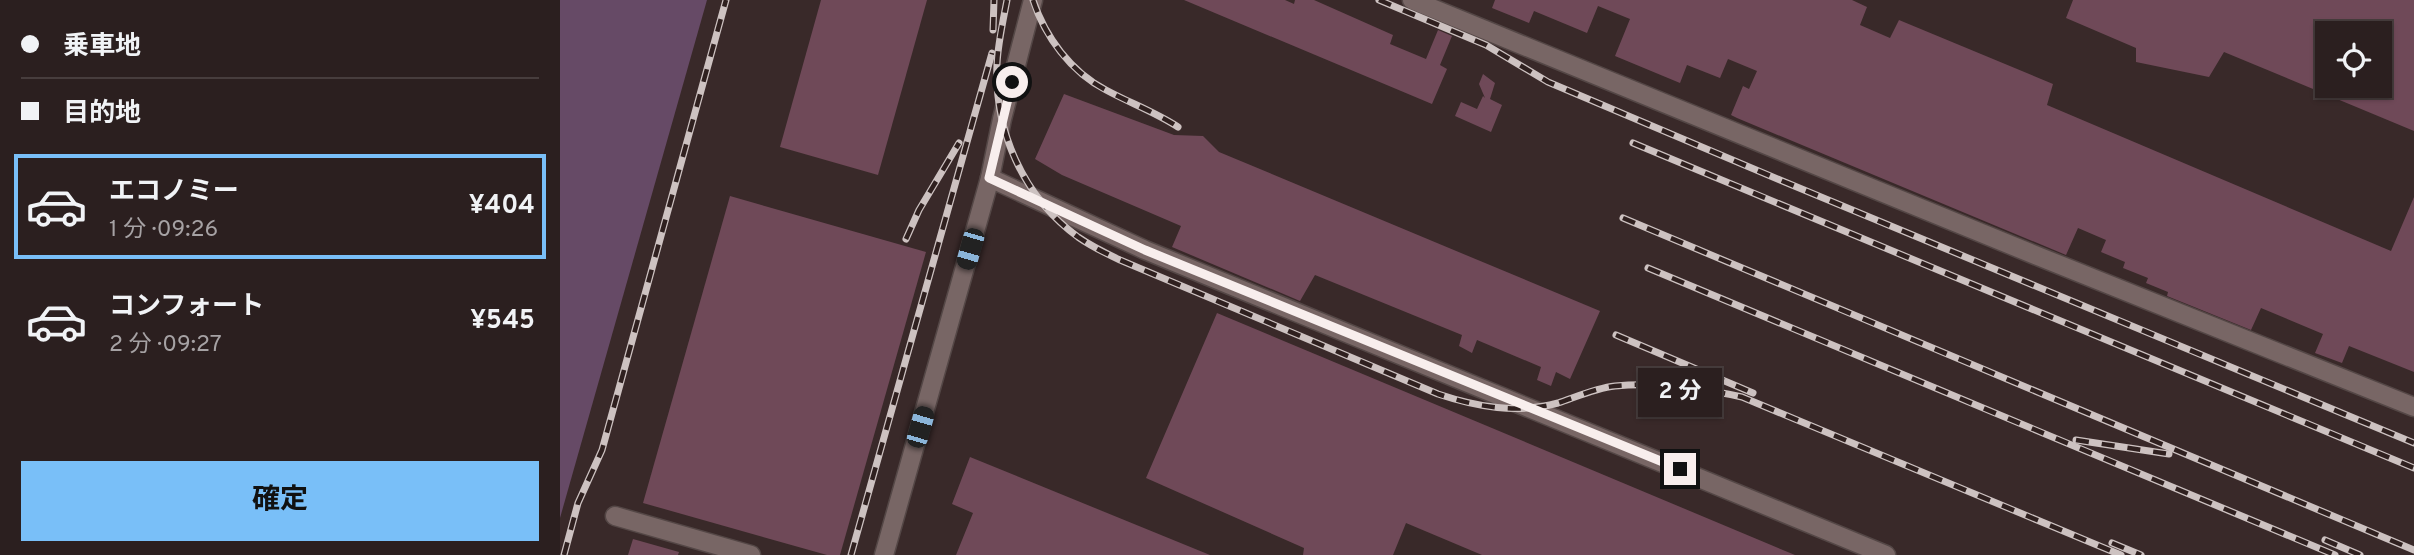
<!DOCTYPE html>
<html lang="ja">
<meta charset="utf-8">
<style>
:root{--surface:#2b1f1f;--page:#372c2c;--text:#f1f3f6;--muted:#a6a2a4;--line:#473d3d;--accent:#79bff8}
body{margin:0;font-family:Overpass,"Noto Sans JP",sans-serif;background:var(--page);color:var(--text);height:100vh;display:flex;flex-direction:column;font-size:26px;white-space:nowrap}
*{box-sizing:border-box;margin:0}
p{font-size:23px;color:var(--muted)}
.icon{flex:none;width:38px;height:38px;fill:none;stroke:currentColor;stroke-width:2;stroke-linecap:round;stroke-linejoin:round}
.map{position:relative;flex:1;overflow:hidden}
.side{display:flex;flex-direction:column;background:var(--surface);width:560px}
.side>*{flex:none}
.hud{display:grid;align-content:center;height:154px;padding:0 21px;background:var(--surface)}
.tools{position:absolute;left:1755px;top:21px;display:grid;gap:14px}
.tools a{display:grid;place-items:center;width:77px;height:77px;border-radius:0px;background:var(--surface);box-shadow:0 2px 5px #0004,0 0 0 2px var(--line);font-size:35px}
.end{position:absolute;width:32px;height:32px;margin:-16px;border:9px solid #f8eeed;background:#111;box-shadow:0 0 0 4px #111}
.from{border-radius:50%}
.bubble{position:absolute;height:49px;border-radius:0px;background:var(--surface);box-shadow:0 2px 5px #0004,0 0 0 2px var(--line);font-size:23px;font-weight:700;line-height:49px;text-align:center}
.car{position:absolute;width:21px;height:42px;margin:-21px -10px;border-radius:9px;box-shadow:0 0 5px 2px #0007;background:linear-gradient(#222 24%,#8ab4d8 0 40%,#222 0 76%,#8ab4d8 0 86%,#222 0)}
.hud b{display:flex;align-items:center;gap:24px;height:66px;font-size:26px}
.hud b+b{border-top:2px solid var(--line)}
.hud i{width:18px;height:18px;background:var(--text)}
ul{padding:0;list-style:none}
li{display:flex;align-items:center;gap:21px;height:105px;margin:0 14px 10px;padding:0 7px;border:4px solid transparent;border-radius:0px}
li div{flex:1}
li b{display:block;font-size:26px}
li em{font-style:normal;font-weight:700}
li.selected{border-color:var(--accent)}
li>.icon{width:63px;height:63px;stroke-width:1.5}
.action{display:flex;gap:14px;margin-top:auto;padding:14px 21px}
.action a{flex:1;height:80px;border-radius:0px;background:var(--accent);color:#111;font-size:28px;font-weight:700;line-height:80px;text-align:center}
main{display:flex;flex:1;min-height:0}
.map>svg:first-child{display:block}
.water{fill:#664a66}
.building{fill:#6f4958;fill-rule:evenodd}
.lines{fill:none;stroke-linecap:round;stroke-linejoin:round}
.minor-casing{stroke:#544746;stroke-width:21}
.minor{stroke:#786665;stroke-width:18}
.rail-casing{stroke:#cdc2c1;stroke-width:7}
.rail{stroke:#2f201f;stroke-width:4.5;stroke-dasharray:13;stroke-linecap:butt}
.route{stroke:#f8eeed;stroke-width:9}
</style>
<main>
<section class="side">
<div class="hud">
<b><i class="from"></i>乗車地</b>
<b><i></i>目的地</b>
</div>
<ul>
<li class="selected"><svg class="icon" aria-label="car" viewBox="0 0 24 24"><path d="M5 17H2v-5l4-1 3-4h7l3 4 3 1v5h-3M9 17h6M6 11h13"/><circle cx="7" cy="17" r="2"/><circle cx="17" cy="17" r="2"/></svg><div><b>エコノミー</b><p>1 分 · 09:26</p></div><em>¥404</em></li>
<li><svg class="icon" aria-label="car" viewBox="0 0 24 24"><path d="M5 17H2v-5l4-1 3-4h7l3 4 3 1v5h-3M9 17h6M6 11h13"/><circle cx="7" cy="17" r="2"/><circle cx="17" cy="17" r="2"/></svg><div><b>コンフォート</b><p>2 分 · 09:27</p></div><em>¥545</em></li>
</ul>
<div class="action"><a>確定</a></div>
</section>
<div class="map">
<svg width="1854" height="555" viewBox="0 0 1854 555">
<rect width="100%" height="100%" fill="#392929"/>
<path class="water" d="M 0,0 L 147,0 L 0,518 Z"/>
<g class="building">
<path d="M 261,0 L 367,0 L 318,175 L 220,147 Z"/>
<path d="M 624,0 L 725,0 L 734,4 L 735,0 L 754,0 L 833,35 L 830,44 L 866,59 L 878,30 L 892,36 L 880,65 L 887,69 L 872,104 Z"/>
<path d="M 935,0 L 1292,0 L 1307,7 L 1300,25 L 1330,38 L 1339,20 L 1493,84 L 1487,105 L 1831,251 L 1854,197 L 1854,372 L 1789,346 L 1782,363 L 1755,353 L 1763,334 L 1701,308 L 1691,330 L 1607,296 L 1608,292 L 1586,283 L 1588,278 L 1563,268 L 1565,262 L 1541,252 L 1546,240 L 1518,228 L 1506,255 L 1177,118 L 1171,115 L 1183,86 L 1189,89 L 1197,71 L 1168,59 L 1160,78 L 1127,65 L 1120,83 L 1055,56 L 1070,19 L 1038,6 L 1027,33 L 974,11 L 969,23 L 932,8 Z"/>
<path d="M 1513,0 L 1854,0 L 1854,131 L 1664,52 L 1649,77 L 1576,62 L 1576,48 L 1506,18 ZM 1768,33 L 1820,33 L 1820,86 L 1768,86 Z"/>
<path d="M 923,74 L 935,83 L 930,99 L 942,105 L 931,132 L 895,116 L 901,102 L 917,109 L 923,96 L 925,98 L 919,84 Z"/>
<path d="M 504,94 L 614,135 L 643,136 L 659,152 L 1040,311 L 1010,379 L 996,372 L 991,386 L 977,380 L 981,367 L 917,340 L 912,353 L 899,346 L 902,335 L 755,275 L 740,301 L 612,247 L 621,226 L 502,175 L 475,159 Z"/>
<path d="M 170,196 L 366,252 L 280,555 L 267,555 L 83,503 Z"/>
<path d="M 657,313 L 1235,555 L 922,555 L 846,523 L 833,555 L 743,555 L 744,548 L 586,478 Z"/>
<path d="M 410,457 L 650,555 L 396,555 L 413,513 L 392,504 Z"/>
<path d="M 73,539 L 119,552 L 118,555 L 68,555 Z"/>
</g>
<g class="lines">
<g class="minor-casing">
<g id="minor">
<path d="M 852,0 L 1480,257 L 1854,407"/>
<path d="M 430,178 L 585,250 L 1326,555"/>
<path d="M 55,516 L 191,555"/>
<path d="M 324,555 L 430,178 L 442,119 L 473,0"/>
</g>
</g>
<use href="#minor" class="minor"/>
<g class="rail-casing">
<g id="rail">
<path d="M 447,0 C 443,21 438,43 437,64 C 434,130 463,197 518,237 C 531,246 545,253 560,260 L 878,394 C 917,407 957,414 998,403 C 1016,397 1036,388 1055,386 C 1097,382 1141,388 1182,397 L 1561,555"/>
<path d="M 473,0 C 485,37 511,72 546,90 C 570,103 595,112 618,127"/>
<path d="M 819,0 L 926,45 L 988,82 L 1220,180 L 1854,443"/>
<path d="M 433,30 L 434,0"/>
<path d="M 1073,143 L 1854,468"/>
<path d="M 1063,218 L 1854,550"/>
<path d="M 346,239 L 359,210 L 399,143"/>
<path d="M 1088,268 L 1775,555"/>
<path d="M 1056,335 L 1193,393"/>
<path d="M 1516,440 L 1609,454"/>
<path d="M 1765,540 L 1800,555"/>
<path d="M 1552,543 L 1581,555"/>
<path d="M 4,555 L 18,503 L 42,450 L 166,0"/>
<path d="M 291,555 L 432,53"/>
</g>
</g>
<use href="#rail" class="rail"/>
</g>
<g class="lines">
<path class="route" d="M 452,82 L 429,178 L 585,250 L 1120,469"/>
</g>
</svg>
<div class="tools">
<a><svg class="icon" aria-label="locate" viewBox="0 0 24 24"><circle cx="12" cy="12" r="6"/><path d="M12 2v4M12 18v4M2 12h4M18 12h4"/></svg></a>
</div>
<i class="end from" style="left:452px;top:82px"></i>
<i class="end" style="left:1120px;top:469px"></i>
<div class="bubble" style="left:1078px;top:368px;width:84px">2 分</div>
<i class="car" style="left:410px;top:249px;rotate:196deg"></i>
<i class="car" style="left:360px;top:427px;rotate:16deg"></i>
</div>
</main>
